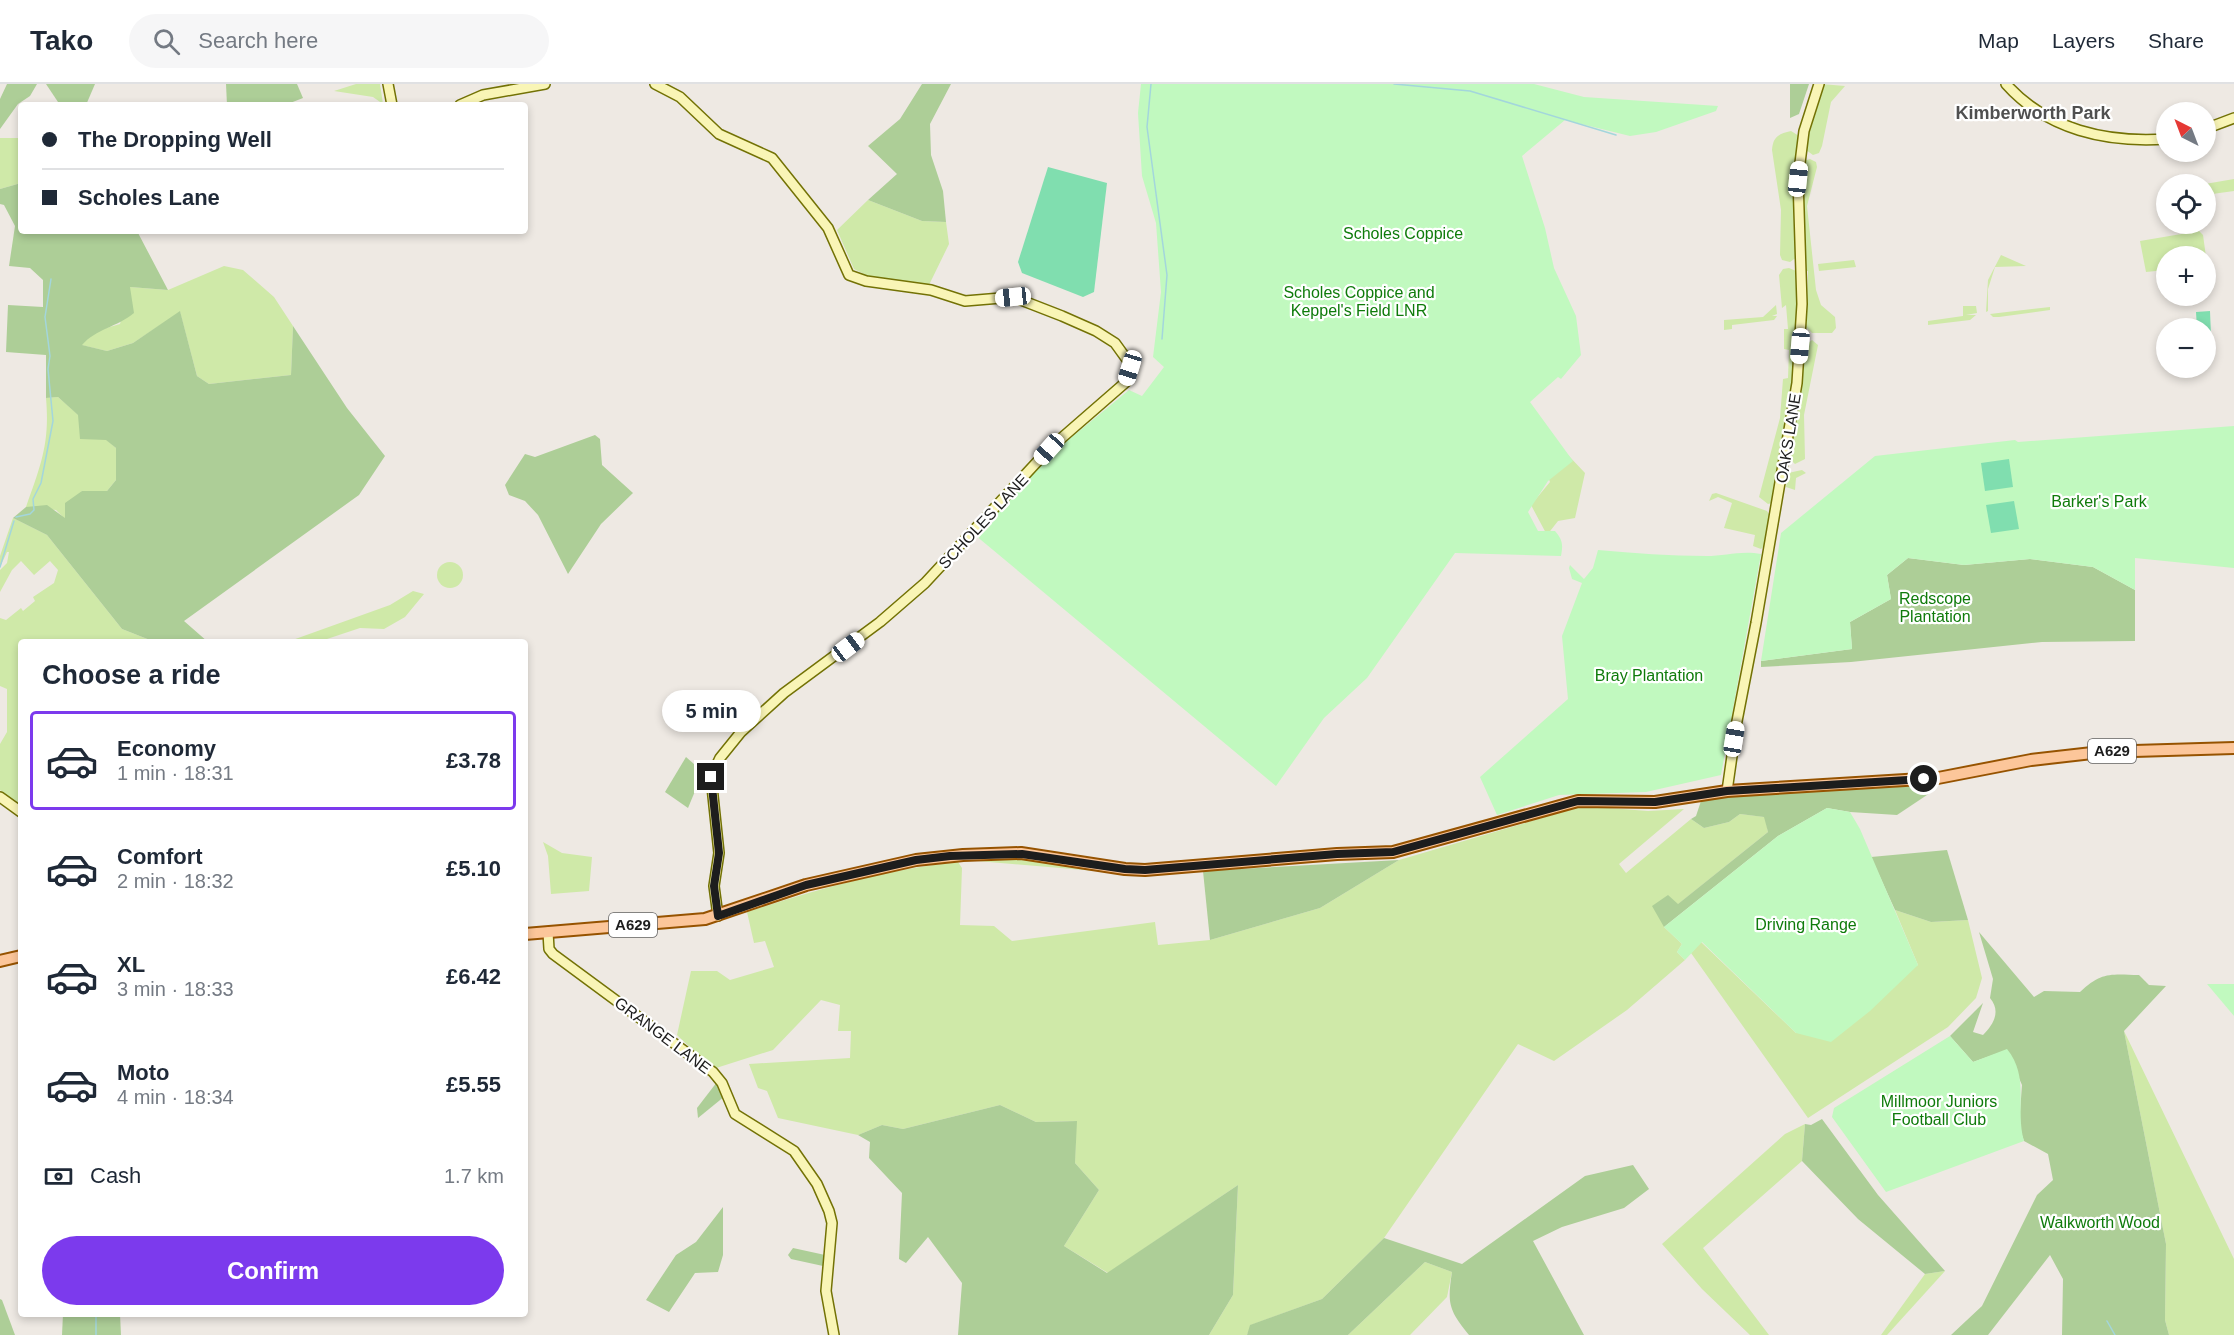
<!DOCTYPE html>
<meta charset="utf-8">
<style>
:root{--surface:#fff;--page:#f6f6f7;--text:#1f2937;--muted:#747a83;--line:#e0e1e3;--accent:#7c3aed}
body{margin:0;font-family:Helvetica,sans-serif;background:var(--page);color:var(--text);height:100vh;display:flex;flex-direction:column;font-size:22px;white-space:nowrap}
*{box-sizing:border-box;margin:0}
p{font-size:20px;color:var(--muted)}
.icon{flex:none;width:33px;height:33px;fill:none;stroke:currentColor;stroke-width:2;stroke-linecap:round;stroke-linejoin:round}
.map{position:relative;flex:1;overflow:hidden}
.sheet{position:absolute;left:18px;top:555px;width:510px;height:678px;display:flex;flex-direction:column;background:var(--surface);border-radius:6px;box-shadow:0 3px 9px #0003}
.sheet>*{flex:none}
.guide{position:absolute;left:18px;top:18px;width:510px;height:132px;border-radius:6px;box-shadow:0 3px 9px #0003;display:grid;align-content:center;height:132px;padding:0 24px;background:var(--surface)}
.needle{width:39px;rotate:318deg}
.fabs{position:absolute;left:2156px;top:18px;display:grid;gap:12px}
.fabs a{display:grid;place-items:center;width:60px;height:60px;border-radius:50%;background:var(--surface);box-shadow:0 3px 9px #0003;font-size:30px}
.end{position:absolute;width:27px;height:27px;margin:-14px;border:8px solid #1d1d1d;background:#fff;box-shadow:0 0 0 3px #fff}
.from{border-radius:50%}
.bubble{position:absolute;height:42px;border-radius:21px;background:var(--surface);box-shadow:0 3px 9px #0003;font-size:20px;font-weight:600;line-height:42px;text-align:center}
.car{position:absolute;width:18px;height:36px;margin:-18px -9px;border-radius:8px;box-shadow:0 0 4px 2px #0007;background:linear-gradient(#fff 24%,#345 0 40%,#fff 0 76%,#345 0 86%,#fff 0)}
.guide b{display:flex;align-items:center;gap:21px;height:57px;font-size:22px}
.guide b+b{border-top:2px solid var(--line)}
.guide i{width:15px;height:15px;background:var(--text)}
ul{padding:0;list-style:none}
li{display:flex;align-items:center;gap:18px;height:99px;margin:0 12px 9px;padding:0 12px;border:3px solid transparent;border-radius:6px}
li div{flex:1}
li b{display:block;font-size:22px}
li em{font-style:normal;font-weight:600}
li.active{border-color:var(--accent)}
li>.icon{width:54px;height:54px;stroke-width:1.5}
h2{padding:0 24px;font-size:27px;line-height:72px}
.pay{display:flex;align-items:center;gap:15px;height:66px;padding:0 24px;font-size:22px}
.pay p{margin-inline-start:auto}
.button{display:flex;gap:12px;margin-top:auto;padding:12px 24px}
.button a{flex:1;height:69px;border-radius:36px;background:var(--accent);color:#fff;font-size:24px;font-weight:600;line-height:69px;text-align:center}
header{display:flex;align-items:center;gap:36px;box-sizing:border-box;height:84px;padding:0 30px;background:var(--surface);border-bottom:2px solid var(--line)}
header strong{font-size:28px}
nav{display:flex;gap:33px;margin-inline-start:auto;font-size:21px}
.search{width:420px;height:54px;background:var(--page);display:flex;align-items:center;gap:15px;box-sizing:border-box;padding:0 21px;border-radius:33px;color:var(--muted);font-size:22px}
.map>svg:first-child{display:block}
.grass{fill:#cfe9a8}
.forest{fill:#adce97}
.park{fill:#c1f9bf}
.pitch{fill:#80deaf}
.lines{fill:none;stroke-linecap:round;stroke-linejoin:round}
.stream{stroke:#a3d6dc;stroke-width:1.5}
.secondary-casing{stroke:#737205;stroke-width:12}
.primary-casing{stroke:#965300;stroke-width:14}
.secondary{stroke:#f9f5b6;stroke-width:9}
.primary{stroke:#fcc69a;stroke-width:10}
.route{stroke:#1d1d1d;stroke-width:8}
.labels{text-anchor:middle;stroke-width:4.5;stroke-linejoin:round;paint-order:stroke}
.shield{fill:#fff;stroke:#616161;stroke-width:1.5}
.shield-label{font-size:15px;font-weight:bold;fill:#1d1d1d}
.park-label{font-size:16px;fill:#0f7b0b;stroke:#fff}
.street-label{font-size:16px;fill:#1d1d1d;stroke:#fff}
.neighbourhood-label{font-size:18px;font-weight:bold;fill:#505050;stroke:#fff}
</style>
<header>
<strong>Tako</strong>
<div class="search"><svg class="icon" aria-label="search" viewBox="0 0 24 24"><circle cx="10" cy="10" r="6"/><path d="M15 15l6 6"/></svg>Search here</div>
<nav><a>Map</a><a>Layers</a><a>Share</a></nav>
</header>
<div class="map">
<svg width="2234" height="1251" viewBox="0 0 2234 1251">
<rect width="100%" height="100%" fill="#eee9e3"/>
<g class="grass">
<path d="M 356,0 L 380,0 L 383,20 L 373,13 L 334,7 Z"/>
<path d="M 1821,0 L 1845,2 L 1831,18 L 1822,62 L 1819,69 L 1813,71 L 1806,66 L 1810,36 Z"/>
<path d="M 1791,47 L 1799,52 L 1794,117 L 1797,173 L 1790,178 L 1782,176 L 1780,171 L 1781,126 L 1772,66 C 1773,52 1779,50 1791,47 Z"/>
<path d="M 0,54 L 21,54 L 21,99 L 0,105 Z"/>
<path d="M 1810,75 L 1816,78 L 1817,83 L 1807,122 L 1816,206 L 1821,221 L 1835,233 L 1836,244 L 1832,249 L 1812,249 L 1806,243 L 1808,190 L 1808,187 L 1805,187 L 1802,91 L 1804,77 Z"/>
<path d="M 2234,95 L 2234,107 L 2205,111 L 2205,100 Z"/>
<path d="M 868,116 L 922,137 L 946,138 L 949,160 L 929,201 L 870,193 L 854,185 L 837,146 Z"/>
<path d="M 2199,147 L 2203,151 L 2207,180 L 2205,180 L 2205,172 L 2166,172 L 2166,186 L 2146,188 L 2140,157 Z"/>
<path d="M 2001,171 L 2026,182 L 1995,183 L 1988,205 L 1988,227 L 1986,228 L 1988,196 Z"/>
<path d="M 1854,176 L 1856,183 L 1819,187 L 1818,180 Z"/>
<path d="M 224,182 L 243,186 L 274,213 L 293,242 L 291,291 L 209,300 L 197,292 L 180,228 L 133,259 L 107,267 L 81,261 L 96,247 L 120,240 L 130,203 L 168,206 Z"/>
<path d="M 1789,184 L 1796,187 L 1799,204 L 1793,291 L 1772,419 L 1768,420 L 1759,413 L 1780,334 L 1783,295 L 1788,294 L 1789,266 L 1784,265 L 1784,245 L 1788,245 L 1786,221 L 1782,224 L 1779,191 L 1783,185 Z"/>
<path d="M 1776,221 L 1777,230 L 1772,232 L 1777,232 L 1774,236 L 1732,241 L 1732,245 L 1724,246 L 1724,236 L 1763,233 Z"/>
<path d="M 1963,222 L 1976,222 L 1977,229 L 1966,231 L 1976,231 L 1970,236 L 1928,241 L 1928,237 L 1963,232 Z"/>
<path d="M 2050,223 L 2050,226 L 1999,233 L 1993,233 L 1990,230 Z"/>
<path d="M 1812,256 L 1818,261 L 1804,331 L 1805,375 L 1795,380 L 1788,373 L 1805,267 L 1807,260 Z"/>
<path d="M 58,313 L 116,364 L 116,396 L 107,407 L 82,407 L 65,435 L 56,426 L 26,423 C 41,381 50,359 46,314 Z"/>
<path d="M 1567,370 L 1585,389 L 1575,434 L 1558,437 L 1547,451 L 1531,421 L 1550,398 L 1541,375 Z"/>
<path d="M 1802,386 L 1806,389 L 1796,394 L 1795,406 L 1786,403 L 1788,389 Z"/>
<path d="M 1716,409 L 1767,427 L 1771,433 L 1764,462 L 1761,465 L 1753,462 L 1755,451 L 1724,444 L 1732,419 L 1718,413 L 1709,417 L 1712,410 Z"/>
<path d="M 13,434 L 47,451 L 122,545 L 155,558 L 21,558 L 21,722 L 0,706 L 0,660 L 7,648 L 7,605 L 0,602 L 0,534 L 6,536 L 21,524 L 23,527 L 35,517 L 33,513 L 54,499 L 58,486 L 50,477 L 34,491 L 21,477 L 12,486 L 0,508 L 0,486 L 7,479 L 9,468 L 7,468 L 0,483 L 0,472 Z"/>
<circle cx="450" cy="491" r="13"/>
<path d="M 413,507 L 424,510 L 405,533 L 384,545 L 360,544 L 318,558 L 287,558 L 390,521 Z"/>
<path d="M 1583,722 L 1648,727 L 1684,725 L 1619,780 L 1626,789 L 1691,735 L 1704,744 L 1729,738 L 1740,730 L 1765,733 L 1768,748 L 1677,821 L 1664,843 L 1682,860 L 1677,868 L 1685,876 L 1627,926 L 1554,977 L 1518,960 L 1384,1154 L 1322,1215 L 1251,1241 L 1247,1251 L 1209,1251 L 1233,1211 L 1238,1101 L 1108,1189 L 1064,1162 L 1099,1106 L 1075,1079 L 1076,1037 L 1036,1038 L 1000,1021 L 903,1045 L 882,1041 L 858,1051 L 778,1034 L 767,1007 L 758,1004 L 749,980 L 850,974 L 851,947 L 838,947 L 840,921 L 821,916 L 773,966 L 713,985 L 677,951 L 691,887 L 717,887 L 730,896 L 774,883 L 765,857 L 754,859 L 747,828 C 816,806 886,785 958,778 L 962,784 L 960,841 L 994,842 L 1012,857 L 1155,838 L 1158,861 L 1210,856 L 1320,824 L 1399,776 Z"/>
<path d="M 543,758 L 562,769 L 592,773 L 589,807 L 551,810 L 548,772 Z"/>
<path d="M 1004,771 L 1131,790 L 966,776 Z"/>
<path d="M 1895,826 L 1931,838 L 1968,836 L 1982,894 L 1976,914 L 1948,943 L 1808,1034 L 1691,869 L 1701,858 L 1796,949 L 1918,881 Z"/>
<path d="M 2124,947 L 2234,1175 L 2234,1251 L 2169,1251 L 2165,1236 L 2166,1160 Z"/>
<path d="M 1805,1040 L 1802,1077 L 1703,1164 L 1769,1251 L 1750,1251 L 1702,1205 L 1662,1160 L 1785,1050 Z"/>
<path d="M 1425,1178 L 1452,1188 L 1447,1213 L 1410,1251 L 1348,1251 Z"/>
<path d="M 1945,1187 L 1887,1251 L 1881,1251 L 1925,1190 Z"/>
</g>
<g class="forest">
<path d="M 7,0 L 42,0 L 37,0 L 30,12 L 18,20 L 0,45 L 0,15 Z"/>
<path d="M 46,0 L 95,0 L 86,21 L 60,21 Z"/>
<path d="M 226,0 L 297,0 L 303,14 L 285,21 L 227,21 Z"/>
<path d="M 922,0 L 951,0 L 930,40 L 931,71 L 943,107 L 946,138 L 922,137 L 868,116 L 897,90 L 868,62 L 900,35 Z"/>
<path d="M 1790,0 L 1809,0 L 1799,30 L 1790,34 Z"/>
<path d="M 21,99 L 21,147 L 137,147 L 168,206 L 130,203 L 134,229 C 117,243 96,245 82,261 L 107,267 L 133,259 L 180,227 L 197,292 L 209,300 L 291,291 L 293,242 L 347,324 L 385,372 L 359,411 L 184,537 L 208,558 L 155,558 L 122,545 L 47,451 L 13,434 L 26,423 L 47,421 L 65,434 L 65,419 L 82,407 L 107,407 L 116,396 L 116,364 L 106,356 L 80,355 L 78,331 L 58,313 L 46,314 L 46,271 L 6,268 L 8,221 L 43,223 L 43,196 L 30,184 L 9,182 L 15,142 L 4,121 L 0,120 L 0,105 Z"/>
<path d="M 595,351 L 600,355 L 602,381 L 633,409 L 601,440 L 568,490 L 538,431 L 525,417 L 509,411 L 505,401 L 525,370 L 535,373 Z"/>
<path d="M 1908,474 L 1964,481 L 2030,475 L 2093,483 L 2135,506 L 2135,557 L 2042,558 L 1851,578 L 1761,583 L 1761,577 L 1852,565 L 1850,538 L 1891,515 L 1887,491 Z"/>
<path d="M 686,673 L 703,688 L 688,724 L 665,708 Z"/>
<path d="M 1933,701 L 1933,707 L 1897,731 L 1850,728 L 1827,724 L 1778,752 L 1664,843 L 1652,822 L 1668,811 L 1678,820 L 1768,748 L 1764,733 L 1740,730 L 1729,738 L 1704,744 L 1691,735 L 1696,732 L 1702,714 Z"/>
<path d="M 1947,766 L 1968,836 L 1931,838 L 1895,826 L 1871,773 Z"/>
<path d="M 1399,776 L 1320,824 L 1210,856 L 1203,787 Z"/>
<path d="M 1979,848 L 2034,913 L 2044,907 L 2080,908 C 2101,888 2110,890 2139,891 L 2149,901 L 2166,902 L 2124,947 L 2166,1160 L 2165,1236 L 2169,1251 L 2062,1251 L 2063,1195 L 2050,1171 L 1988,1251 L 1951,1251 L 1982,1222 L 2037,1111 L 2053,1096 L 2048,1070 L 2024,1057 L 2019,1042 L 2022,1001 L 2007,966 L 1973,978 L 1950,952 L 1983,919 L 1973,948 L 1983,951 C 1994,940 2001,927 1990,914 L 1993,895 Z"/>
<path d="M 717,998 L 725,1012 L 698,1034 L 697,1024 Z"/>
<path d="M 1000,1021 L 1036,1038 L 1077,1037 L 1075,1079 L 1099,1106 L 1064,1162 L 1107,1189 L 1238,1101 L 1233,1211 L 1209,1251 L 958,1251 L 962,1199 L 928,1153 L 906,1179 L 899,1175 L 902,1109 L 869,1074 L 870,1058 L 858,1051 L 882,1041 L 903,1045 Z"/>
<path d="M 1822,1035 L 1878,1111 L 1945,1187 L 1925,1190 L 1858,1135 L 1802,1077 L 1805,1040 L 1811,1041 Z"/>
<path d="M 1633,1081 L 1649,1105 L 1624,1124 L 1562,1143 L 1533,1157 L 1584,1251 L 1469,1251 C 1449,1226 1447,1220 1452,1188 L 1425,1178 L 1348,1251 L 1247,1251 L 1250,1241 L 1322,1215 L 1384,1154 L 1462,1180 L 1585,1092 Z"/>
<path d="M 723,1123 L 723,1171 L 718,1188 L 695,1189 L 669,1228 L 646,1216 L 676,1171 L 696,1158 Z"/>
<path d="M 793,1164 L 825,1171 L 823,1182 L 791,1175 L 788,1171 Z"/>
<path d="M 0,1215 L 2,1216 L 15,1251 L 0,1251 Z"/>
<path d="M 63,1230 L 120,1230 L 121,1251 L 62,1251 Z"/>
</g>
<g class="park">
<path d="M 1141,0 L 1534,0 L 1584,13 L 1718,22 L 1716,27 L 1656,48 L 1630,52 L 1565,36 L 1522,72 L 1545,144 L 1554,184 L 1576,232 L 1581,271 L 1561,295 L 1558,293 L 1530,318 L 1573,377 L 1548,397 L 1528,428 L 1538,447 L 1555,447 C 1563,456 1563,461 1561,472 L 1455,469 L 1367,594 L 1324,634 L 1276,702 L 975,451 L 1044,376 L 1129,306 L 1142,312 L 1164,283 L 1153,273 L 1161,208 L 1156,139 L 1142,92 L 1138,29 Z"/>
<path d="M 2234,342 L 2234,484 L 2135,474 L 2135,506 L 2093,483 L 2030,475 L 1964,481 L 1908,474 L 1887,491 L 1891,515 L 1850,538 L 1852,565 L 1761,577 L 1781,449 L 1875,372 L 2015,356 L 2018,358 Z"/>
<path d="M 1598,466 C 1634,469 1670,472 1706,472 C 1725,472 1742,466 1761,470 L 1721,691 L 1646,708 L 1559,711 L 1497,731 L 1480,693 L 1568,615 L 1562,552 L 1582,499 L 1572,495 L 1569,484 L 1570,481 L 1584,495 L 1593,484 Z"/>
<path d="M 1827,724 L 1850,728 L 1860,745 L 1918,881 L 1870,927 L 1831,958 L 1796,949 L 1702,858 L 1685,876 L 1677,868 L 1682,860 L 1664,843 L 1778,752 Z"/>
<path d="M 2207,900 L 2234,900 L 2234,932 Z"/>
<path d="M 1950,952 L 1973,978 L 2007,965 C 2030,993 2015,1025 2024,1057 L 1886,1108 L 1832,1033 L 1834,1024 Z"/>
</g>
<g class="pitch">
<path d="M 1048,83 L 1107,99 L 1094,208 L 1083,213 L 1022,189 L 1018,178 Z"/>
<path d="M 2210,227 L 2211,251 L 2205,251 L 2205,244 L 2197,244 L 2196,228 Z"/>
<path d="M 2009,375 L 2013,403 L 1985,407 L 1981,379 Z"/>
<path d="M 2014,417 L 2019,445 L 1991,449 L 1986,421 Z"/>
</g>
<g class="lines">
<g class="stream">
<path d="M 1151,0 L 1147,43 L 1167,191 L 1162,255"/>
<path d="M 1394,0 L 1470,7 L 1616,51"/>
<path d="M 16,433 L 30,430 L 34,426 L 33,415 L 41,399 L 53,337 L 48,285 L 50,272 L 45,233 L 51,195"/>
<path d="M 0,483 L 14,437"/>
<path d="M 96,1230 L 96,1251"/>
<path d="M 2107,1237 L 2115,1251"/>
</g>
<g class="secondary-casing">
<g id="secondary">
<path d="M 388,0 L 392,21"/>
<path d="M 655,0 L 680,13 L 719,50 L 772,74 L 828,144 L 849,191 L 866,197 L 931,206 L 965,217 L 1013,213 L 1062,232 L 1096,247 L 1115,259 L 1128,277 L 1130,284 L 1126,298 L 1049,365 L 925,499 L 880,538 L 784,609 L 741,648 L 720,674 L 711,693 L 719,769 L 714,802 L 718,832"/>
<path d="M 2006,0 C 2047,46 2107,59 2166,55"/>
<path d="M 460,21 L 483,11 L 545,0"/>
<path d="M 2205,45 L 2234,34"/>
<path d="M 1727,707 L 1737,637 L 1756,539 L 1797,299 L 1802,220 L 1798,95 L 1804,47 L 1819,0"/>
<path d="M 0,713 L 21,728"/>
<path d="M 548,848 L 549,865 L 553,870 L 713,988 L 722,999 L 735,1030 L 794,1067 L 817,1100 L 829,1127 L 832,1139 L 826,1207 L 834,1251"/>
</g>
</g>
<g class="primary-casing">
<g id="primary">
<path d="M 525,850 L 705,835 L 806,801 L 916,776 L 963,771 L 1021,769 L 1125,785 L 1145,786 L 1337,770 L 1393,768 L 1578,717 L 1655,718 L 1727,707 L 1938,694 L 2031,676 L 2101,668 L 2234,664"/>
<path d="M 0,877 L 21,872"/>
</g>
</g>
<use href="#secondary" class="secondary"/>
<use href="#primary" class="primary"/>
</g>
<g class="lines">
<path class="route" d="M 711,693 L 719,769 L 714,802 L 718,832 L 806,801 L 916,776 L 950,772 L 1022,770 L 1125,785 L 1145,786 L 1337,770 L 1393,768 L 1578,717 L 1655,718 L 1727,707 L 1924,695"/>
</g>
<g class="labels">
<g class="shield">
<rect x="2088" y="655" width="48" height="24" rx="4.5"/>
<rect x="609" y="829" width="48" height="24" rx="4.5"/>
</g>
<g class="shield-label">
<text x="2112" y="672">A629</text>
<text x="633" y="846">A629</text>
</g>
<g class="park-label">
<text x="1403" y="155">Scholes Coppice</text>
<text x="1359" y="214">Scholes Coppice and<tspan x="1359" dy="18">Keppel's Field LNR</tspan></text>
<text x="2099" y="423">Barker's Park</text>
<text x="1935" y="520">Redscope<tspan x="1935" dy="18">Plantation</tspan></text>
<text x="1649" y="597">Bray Plantation</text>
<text x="1806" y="846">Driving Range</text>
<text x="1939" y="1023">Millmoor Juniors<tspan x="1939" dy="18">Football Club</tspan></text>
<text x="2100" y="1144">Walkworth Wood</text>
</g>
<g class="street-label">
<text transform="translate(1788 354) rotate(-81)" y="6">OAKS LANE</text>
<text transform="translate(983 437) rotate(-47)" y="6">SCHOLES LANE</text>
<text transform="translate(663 951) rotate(37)" y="6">GRANGE LANE</text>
</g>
<g class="neighbourhood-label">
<text x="2033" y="35">Kimberworth Park</text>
</g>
</g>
</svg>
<div class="fabs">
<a><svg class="needle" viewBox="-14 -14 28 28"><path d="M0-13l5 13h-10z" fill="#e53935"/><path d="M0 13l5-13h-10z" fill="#747a83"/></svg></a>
<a><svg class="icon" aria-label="locate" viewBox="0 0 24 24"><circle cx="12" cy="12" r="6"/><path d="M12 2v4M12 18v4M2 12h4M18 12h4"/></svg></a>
<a>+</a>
<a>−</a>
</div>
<i class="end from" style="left:1924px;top:695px"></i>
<i class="end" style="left:711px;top:693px"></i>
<div class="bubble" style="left:662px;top:606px;width:99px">5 min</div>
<i class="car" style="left:1798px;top:95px;rotate:6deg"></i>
<i class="car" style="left:1013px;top:213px;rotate:264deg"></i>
<i class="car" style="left:1800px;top:262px;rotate:185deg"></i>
<i class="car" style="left:1130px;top:284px;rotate:197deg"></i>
<i class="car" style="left:1049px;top:365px;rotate:222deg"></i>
<i class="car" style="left:848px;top:563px;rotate:53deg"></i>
<i class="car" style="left:1734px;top:655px;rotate:9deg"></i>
<div class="guide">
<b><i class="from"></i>The Dropping Well</b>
<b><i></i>Scholes Lane</b>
</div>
<section class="sheet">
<h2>Choose a ride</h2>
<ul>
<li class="active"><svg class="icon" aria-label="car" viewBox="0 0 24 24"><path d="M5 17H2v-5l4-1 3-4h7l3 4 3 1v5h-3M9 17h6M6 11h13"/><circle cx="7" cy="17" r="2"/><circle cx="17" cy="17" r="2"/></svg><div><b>Economy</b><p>1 min · 18:31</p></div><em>£3.78</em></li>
<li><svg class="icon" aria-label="car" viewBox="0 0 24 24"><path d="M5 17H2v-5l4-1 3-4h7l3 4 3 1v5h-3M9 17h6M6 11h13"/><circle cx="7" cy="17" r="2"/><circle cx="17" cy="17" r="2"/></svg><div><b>Comfort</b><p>2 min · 18:32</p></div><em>£5.10</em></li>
<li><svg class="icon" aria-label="car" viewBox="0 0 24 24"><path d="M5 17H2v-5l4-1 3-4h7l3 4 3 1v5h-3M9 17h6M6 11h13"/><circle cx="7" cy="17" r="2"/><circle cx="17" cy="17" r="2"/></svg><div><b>XL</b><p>3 min · 18:33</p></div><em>£6.42</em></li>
<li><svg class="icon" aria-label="car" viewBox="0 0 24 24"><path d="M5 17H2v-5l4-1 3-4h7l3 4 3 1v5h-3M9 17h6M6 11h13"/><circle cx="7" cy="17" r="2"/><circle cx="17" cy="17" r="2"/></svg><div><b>Moto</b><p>4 min · 18:34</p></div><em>£5.55</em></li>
</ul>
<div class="pay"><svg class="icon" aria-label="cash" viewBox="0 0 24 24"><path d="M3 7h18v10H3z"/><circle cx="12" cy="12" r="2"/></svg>Cash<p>1.7 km</p></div>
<div class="button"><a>Confirm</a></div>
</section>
</div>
